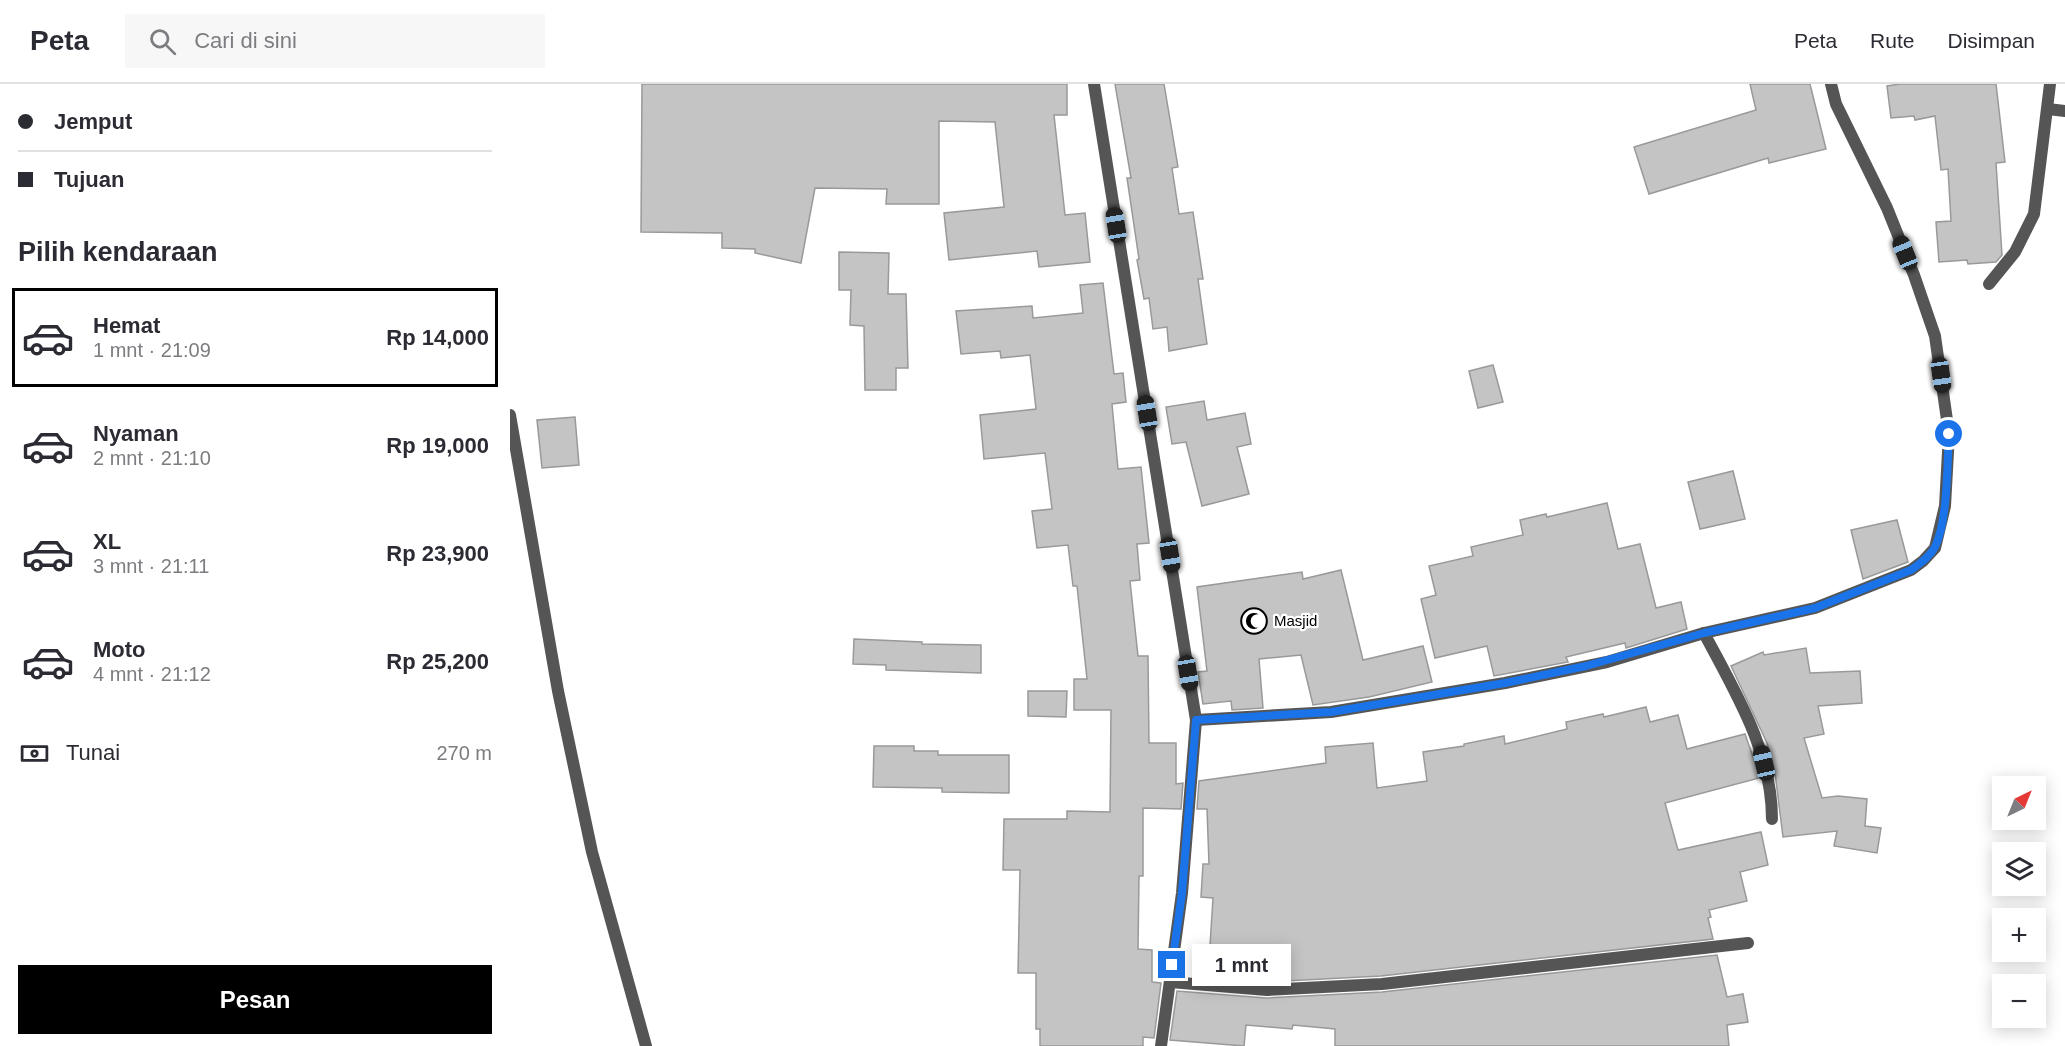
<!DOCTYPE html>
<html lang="id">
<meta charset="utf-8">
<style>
:root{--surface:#fff;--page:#f7f7f7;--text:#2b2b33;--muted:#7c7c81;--line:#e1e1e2;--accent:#000}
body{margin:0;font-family:Helvetica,sans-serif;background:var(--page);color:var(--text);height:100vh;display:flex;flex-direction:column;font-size:22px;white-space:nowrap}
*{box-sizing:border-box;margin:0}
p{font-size:20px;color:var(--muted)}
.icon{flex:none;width:33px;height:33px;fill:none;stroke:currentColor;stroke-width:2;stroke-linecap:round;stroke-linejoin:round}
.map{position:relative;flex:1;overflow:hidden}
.panel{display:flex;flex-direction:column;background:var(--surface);width:510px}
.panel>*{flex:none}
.hud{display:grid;align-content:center;height:132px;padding:0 18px;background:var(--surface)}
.needle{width:39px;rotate:43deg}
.fabs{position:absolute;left:1482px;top:692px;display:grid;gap:12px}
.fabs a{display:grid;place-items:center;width:54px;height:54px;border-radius:0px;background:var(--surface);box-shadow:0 3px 15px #0003;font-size:30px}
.end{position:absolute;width:27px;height:27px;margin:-14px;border:8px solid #1a73e8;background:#fff;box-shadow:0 0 0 3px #fff}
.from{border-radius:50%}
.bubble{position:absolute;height:42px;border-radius:0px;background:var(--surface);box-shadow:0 3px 15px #0003;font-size:20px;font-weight:800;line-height:42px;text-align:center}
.car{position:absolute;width:18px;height:36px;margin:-18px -9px;border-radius:8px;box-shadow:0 0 4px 2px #0007;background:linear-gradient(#222 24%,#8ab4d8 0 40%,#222 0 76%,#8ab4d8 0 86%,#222 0)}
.hud b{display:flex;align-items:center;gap:21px;height:57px;font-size:22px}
.hud b+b{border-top:2px solid var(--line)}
.hud i{width:15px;height:15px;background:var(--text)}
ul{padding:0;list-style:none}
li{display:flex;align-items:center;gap:18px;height:99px;margin:0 12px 9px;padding:0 6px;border:3px solid transparent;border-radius:0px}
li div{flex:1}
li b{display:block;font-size:22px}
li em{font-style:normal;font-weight:800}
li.selected{border-color:var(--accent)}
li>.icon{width:54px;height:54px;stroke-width:1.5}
h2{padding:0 18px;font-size:27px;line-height:72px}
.pay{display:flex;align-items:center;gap:15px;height:66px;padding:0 18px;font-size:22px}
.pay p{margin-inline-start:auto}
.cta{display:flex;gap:12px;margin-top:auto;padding:12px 18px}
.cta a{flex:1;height:69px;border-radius:0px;background:var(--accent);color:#fff;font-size:24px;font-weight:800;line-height:69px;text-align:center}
header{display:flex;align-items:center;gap:36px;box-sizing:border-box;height:84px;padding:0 30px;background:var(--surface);border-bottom:2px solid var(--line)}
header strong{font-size:28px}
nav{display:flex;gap:33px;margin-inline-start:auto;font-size:21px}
.search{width:420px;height:54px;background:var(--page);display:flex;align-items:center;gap:15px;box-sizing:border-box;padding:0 21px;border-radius:0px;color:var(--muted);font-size:22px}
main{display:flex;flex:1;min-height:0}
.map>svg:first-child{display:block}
.building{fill:#c4c4c4;stroke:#999;stroke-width:1.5}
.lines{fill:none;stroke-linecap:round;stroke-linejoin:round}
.minor{stroke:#555;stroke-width:12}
.route{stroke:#1a73e8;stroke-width:8}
.labels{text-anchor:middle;stroke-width:4.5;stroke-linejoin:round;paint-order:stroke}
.poi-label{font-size:15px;fill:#000;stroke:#fff;text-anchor:start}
</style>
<header>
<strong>Peta</strong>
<div class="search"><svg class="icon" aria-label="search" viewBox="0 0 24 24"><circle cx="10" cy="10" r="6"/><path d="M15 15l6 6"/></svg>Cari di sini</div>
<nav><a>Peta</a><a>Rute</a><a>Disimpan</a></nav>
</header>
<main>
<section class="panel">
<div class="hud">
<b><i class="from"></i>Jemput</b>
<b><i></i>Tujuan</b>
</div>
<h2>Pilih kendaraan</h2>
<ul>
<li class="selected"><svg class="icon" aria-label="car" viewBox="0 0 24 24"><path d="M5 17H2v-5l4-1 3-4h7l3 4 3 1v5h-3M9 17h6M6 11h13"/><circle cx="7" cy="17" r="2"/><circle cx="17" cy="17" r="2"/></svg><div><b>Hemat</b><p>1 mnt · 21:09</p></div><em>Rp 14,000</em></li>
<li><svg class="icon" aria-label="car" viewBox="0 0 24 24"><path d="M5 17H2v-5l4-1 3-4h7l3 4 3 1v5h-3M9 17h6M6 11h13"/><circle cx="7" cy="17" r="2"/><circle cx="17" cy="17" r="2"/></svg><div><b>Nyaman</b><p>2 mnt · 21:10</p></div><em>Rp 19,000</em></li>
<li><svg class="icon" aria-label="car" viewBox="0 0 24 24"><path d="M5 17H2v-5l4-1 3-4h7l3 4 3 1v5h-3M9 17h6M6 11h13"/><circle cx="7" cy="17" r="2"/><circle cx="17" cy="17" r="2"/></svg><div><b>XL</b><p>3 mnt · 21:11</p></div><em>Rp 23,900</em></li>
<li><svg class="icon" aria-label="car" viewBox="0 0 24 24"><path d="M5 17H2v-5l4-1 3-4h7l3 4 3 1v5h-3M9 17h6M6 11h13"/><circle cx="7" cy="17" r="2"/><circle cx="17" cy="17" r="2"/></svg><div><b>Moto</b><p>4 mnt · 21:12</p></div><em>Rp 25,200</em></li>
</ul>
<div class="pay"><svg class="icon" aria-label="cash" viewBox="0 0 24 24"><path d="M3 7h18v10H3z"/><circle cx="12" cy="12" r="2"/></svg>Tunai<p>270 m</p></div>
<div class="cta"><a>Pesan</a></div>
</section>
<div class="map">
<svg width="1555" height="962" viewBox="0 0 1555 962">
<rect width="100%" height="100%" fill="#fff"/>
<g class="building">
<path d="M 132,0 L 557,0 L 557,31 L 544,31 L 555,131 L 575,129 L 580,178 L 529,183 L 527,167 L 439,176 L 434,129 L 494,123 L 485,38 L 429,37 L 429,120 L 376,120 L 377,105 L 305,104 L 291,179 L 245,169 L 245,165 L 212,164 L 212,149 L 131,148 Z"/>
<path d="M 605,0 L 654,0 L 668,83 L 662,84 L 669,130 L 683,128 L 693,195 L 688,195 L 697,260 L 659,267 L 657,243 L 643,245 L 639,214 L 634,215 L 627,176 L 629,175 L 617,94 L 621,94 Z"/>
<path d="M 1240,0 L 1300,0 L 1316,65 L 1259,79 L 1258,74 L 1139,110 L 1124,63 L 1246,26 Z"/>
<path d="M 1390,0 L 1486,0 L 1495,78 L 1486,79 L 1492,171 L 1486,178 L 1458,180 L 1457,176 L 1429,178 L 1426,138 L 1441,137 L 1438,85 L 1431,86 L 1425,32 L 1405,36 L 1404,32 L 1381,34 L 1377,2 Z"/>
<path d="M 329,168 L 379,169 L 378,210 L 396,210 L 398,284 L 386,284 L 386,306 L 355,306 L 354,242 L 340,241 L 341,206 L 329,206 Z"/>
<path d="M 593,199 L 604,290 L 613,289 L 616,318 L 602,320 L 608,385 L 631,383 L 639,459 L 627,460 L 630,496 L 620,497 L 628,572 L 638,572 L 639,659 L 666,659 L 666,700 L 673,699 L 671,725 L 633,724 L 633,792 L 629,792 L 628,865 L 642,866 L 642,898 L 651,899 L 644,954 L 633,953 L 633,962 L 530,962 L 530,945 L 526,945 L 526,889 L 508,889 L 510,786 L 493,786 L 494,735 L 557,735 L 557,727 L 600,728 L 601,626 L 564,626 L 564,595 L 577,595 L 567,502 L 563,502 L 558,461 L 527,464 L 522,427 L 542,425 L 535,369 L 474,375 L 470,331 L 526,325 L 520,271 L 491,274 L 490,267 L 451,270 L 446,227 L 522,222 L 523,234 L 573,229 L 570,201 Z"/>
<path d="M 983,281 L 993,318 L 968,324 L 959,287 Z"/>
<path d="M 694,317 L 697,336 L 735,329 L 741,360 L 727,363 L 739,410 L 692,422 L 676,358 L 662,360 L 656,323 Z"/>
<path d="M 65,333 L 69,381 L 32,384 L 27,336 Z"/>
<path d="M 1223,387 L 1235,435 L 1190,445 L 1178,398 Z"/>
<path d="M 1097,419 L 1108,465 L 1130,460 L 1146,524 L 1171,518 L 1177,545 L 1116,564 L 1115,559 L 1056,573 L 1058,578 L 984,592 L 977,562 L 925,574 L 911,515 L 926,511 L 919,482 L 963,472 L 961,463 L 1013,451 L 1010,436 L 1036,430 L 1037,433 Z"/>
<path d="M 1387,436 L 1398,478 L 1353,495 L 1341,446 Z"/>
<path d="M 831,486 L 853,576 L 913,562 L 922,598 L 859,613 L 803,621 L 791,571 L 749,575 L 753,624 L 722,626 L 721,617 L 693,620 L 688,588 L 697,587 L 687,503 L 792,488 L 793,495 Z"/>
<path d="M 344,555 L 412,558 L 412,560 L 471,561 L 471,589 L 376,586 L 376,581 L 343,580 Z"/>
<path d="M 1296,564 L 1300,589 L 1350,587 L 1352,619 L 1308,622 L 1314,650 L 1294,654 L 1312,714 L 1328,712 L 1357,715 L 1355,742 L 1371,744 L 1367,769 L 1324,762 L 1327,747 L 1273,753 L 1265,689 L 1257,659 L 1221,582 L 1253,568 L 1254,571 Z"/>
<path d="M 518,607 L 557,607 L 556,633 L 518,632 Z"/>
<path d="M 1136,623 L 1140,638 L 1168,631 L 1177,665 L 1235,650 L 1248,687 L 1249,694 L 1155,719 L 1168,766 L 1251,748 L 1258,781 L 1230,788 L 1237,817 L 1199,826 L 1201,833 L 1198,834 L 1203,855 L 871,892 L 757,898 L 698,893 L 703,814 L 691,813 L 693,780 L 699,780 L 697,725 L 687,725 L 689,697 L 816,679 L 815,663 L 863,659 L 867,704 L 917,697 L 913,668 L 954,662 L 954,660 L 994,652 L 995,660 L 1057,645 L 1056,638 L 1093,630 L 1094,633 Z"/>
<path d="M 364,662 L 404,662 L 404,667 L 428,667 L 428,671 L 499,671 L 499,709 L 432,708 L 432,704 L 363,703 Z"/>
<path d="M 1207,871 L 1217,913 L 1233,910 L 1238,938 L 1217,941 L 1219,962 L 825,962 L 825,945 L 783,941 L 782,945 L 736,941 L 734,962 L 660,956 L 667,907 L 756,914 L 872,908 Z"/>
</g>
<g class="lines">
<g class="minor">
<path d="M 584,0 L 686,636 L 672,809 L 651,962"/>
<path d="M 1538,25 L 1555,27"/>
<path d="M 1479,200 L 1505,168 L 1524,130 L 1540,0"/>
<path d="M 0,331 L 48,607 L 82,768 L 136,962"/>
<path d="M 1194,549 C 1225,608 1262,667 1262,735"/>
<path d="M 686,636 L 821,628 L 995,599 L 1097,578 L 1194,549 L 1305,524 L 1401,486 L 1413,477 L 1425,464 L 1435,422 L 1439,350 L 1425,252 L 1404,191 L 1377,124 L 1326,20 L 1321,0"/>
<path d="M 660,898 L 757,906 L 872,900 L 1238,859"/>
</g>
</g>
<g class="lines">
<path class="route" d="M 662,881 L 672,809 L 686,636 L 821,628 L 995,599 L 1076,582 L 1194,549 L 1305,524 L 1401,486 C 1409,480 1420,473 1425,463 C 1438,436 1437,381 1439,350"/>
</g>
<defs>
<g id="mosque-ring" transform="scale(1.35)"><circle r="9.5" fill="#fff" stroke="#000" stroke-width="1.5"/><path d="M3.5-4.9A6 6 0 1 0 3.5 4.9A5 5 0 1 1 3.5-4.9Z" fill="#000"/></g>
</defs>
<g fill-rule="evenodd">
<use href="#mosque-ring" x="744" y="537"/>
</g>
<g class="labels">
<g class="poi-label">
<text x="764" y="542">Masjid</text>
</g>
</g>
</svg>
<div class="fabs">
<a><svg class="needle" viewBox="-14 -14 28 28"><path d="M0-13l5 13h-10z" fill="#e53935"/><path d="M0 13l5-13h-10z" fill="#7c7c81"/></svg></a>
<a><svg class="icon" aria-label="layers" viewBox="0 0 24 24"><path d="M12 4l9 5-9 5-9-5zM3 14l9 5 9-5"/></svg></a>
<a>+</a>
<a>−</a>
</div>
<i class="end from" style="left:1439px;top:350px"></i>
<i class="end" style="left:662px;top:881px"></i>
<div class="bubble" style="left:682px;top:860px;width:99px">1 mnt</div>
<i class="car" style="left:606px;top:141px;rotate:351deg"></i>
<i class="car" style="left:1395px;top:169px;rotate:338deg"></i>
<i class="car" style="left:1431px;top:291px;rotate:172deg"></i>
<i class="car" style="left:637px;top:329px;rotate:351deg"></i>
<i class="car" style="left:660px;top:471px;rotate:171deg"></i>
<i class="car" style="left:678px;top:589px;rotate:171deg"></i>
<i class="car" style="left:1254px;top:679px;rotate:347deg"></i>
</div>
</main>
